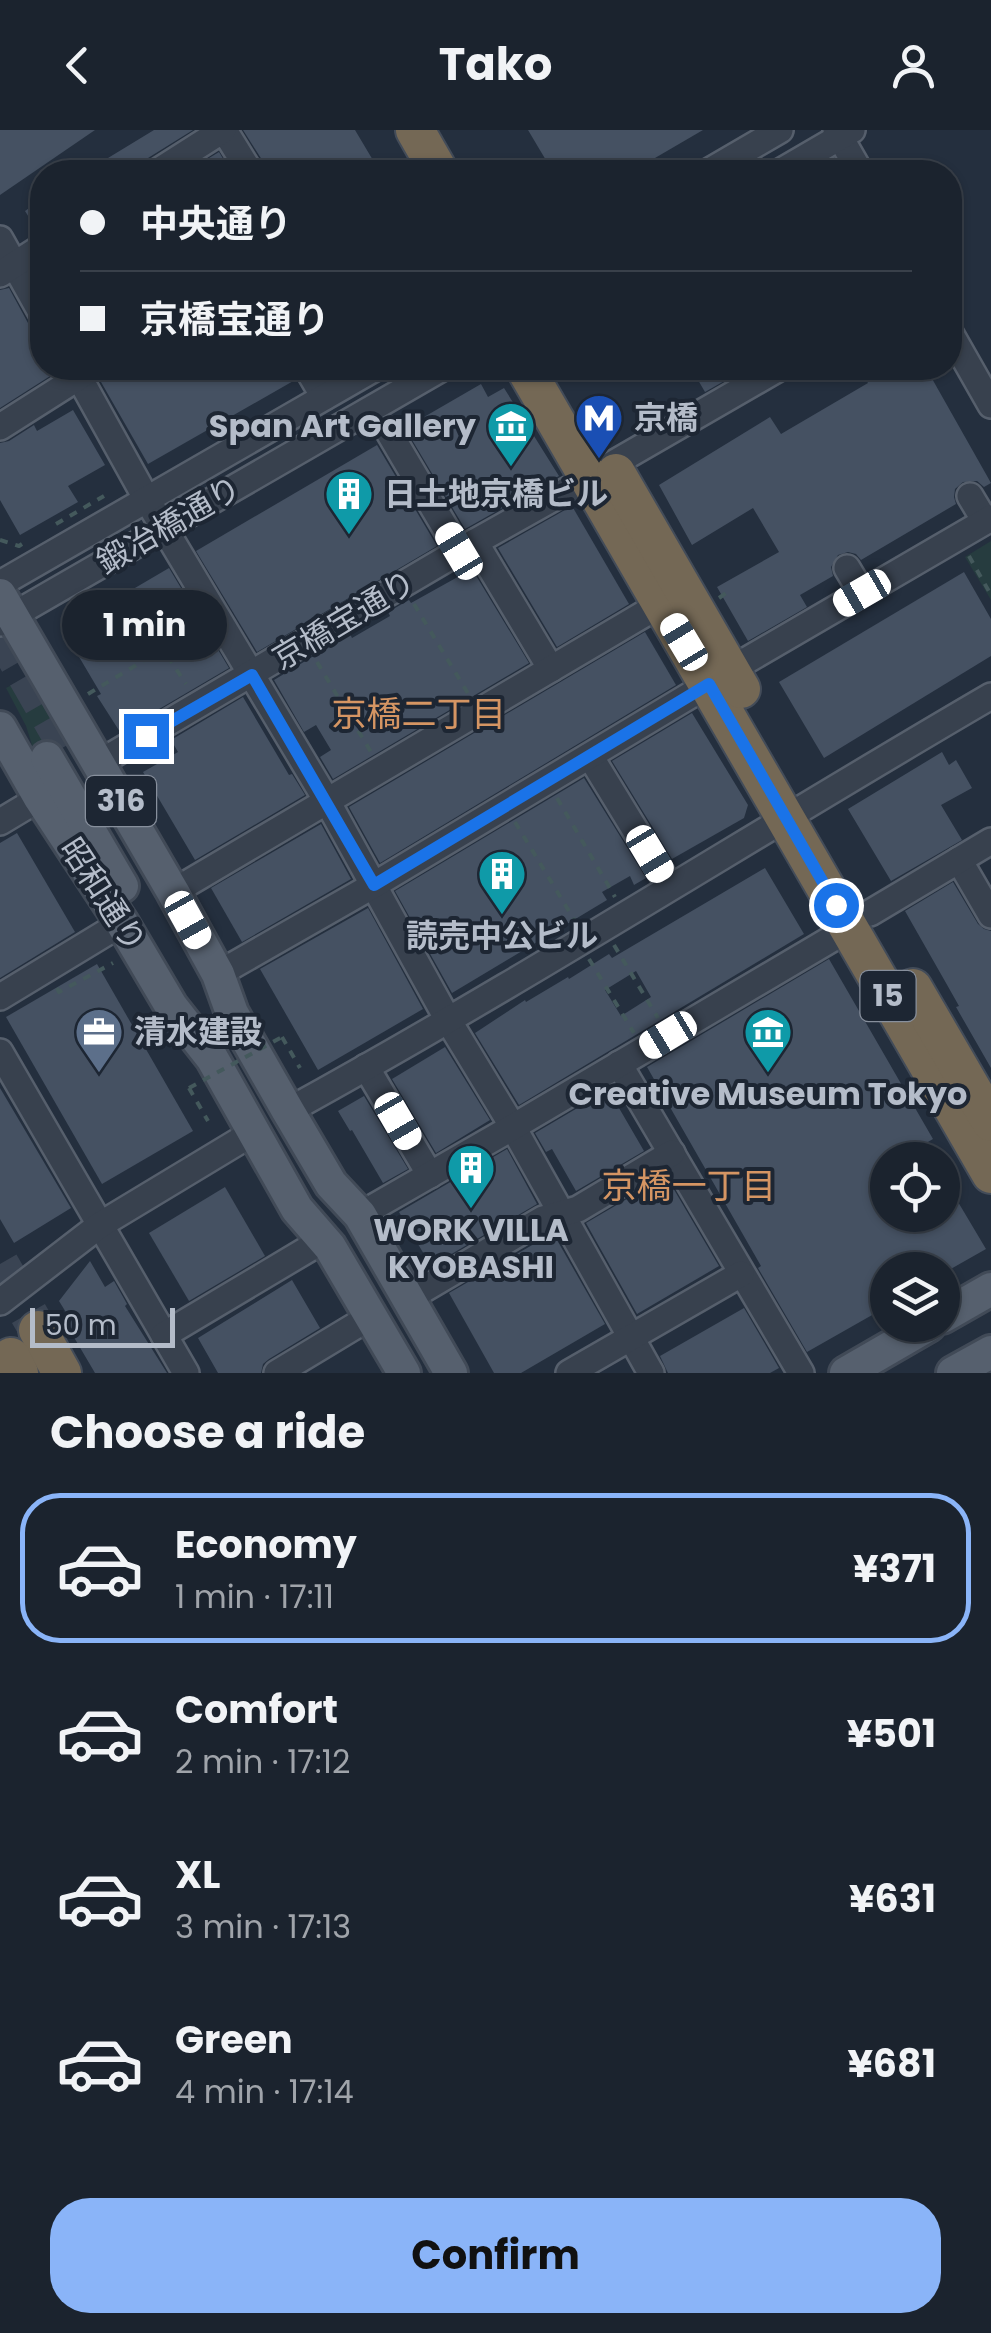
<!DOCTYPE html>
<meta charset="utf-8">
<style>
:root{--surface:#1b232e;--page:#242b36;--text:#f1f3f6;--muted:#a0a4aa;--line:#39404a;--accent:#8ab4f8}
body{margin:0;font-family:Poppins,"Noto Sans JP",sans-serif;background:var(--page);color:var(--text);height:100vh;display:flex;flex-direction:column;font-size:38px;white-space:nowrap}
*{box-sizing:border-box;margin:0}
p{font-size:32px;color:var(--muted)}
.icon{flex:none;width:55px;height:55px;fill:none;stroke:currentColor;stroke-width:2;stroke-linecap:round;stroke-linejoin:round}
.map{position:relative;height:1243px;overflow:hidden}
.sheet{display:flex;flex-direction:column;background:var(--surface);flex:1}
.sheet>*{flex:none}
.top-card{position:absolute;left:30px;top:30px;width:932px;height:220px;border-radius:40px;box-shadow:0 2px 8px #0004,0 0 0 2px var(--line);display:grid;align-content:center;height:220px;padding:0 50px;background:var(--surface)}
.controls{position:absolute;left:870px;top:1012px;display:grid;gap:20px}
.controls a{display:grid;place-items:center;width:90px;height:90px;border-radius:50%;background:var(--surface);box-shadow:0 2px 8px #0004,0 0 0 2px var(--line);font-size:50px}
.scale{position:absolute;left:30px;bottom:25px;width:145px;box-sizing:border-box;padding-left:10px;border:5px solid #b4bcc9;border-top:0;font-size:28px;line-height:35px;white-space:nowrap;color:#b4bcc9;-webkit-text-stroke:8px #1d2633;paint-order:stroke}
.end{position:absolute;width:45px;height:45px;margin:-22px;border:12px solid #1a73e8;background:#fff;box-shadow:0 0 0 5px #fff}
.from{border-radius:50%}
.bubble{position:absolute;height:70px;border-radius:35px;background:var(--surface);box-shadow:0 2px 8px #0004,0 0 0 2px var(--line);font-size:32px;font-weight:700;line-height:70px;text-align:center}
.car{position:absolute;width:30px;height:60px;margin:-30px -15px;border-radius:12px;box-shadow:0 0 8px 2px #0007;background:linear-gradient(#fff 24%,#345 0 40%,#fff 0 76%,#345 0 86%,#fff 0)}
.top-card b{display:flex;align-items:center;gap:35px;height:95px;font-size:38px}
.top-card b+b{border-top:2px solid var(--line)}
.top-card i{width:25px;height:25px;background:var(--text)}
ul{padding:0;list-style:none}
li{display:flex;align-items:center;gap:30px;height:150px;margin:0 20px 15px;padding:0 30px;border:5px solid transparent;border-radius:40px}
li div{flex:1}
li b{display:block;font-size:38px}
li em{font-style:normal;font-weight:700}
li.on{border-color:var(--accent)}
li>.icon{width:90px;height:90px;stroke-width:1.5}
h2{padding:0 50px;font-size:45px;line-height:120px}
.cta{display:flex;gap:20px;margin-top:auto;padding:20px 50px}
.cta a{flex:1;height:115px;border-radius:40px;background:var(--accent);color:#111;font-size:40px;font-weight:700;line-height:115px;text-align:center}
header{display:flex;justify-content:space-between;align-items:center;height:130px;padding:0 50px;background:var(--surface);font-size:45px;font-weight:700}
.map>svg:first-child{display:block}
.green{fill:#263c3f}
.building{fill:#455162;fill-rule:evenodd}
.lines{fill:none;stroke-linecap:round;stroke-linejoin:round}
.major-tunnel{stroke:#3a4453;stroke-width:32;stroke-dasharray:32 16;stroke-linecap:butt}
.highway-tunnel{stroke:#3a4453;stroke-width:38;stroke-dasharray:38 19;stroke-linecap:butt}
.minor-casing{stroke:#565f6c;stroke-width:30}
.major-casing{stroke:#414a57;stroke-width:38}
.highway-casing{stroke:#434c59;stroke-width:42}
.path{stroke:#44595c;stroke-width:4;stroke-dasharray:8 8;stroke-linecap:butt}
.minor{stroke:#38414e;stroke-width:25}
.major{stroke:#56606e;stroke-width:32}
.highway{stroke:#746855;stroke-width:38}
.path-bridge{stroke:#44595c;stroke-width:4;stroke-dasharray:8 8;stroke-linecap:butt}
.route{stroke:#1a73e8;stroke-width:12}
.labels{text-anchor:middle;stroke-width:8;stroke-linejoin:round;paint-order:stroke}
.shield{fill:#1d2633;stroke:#878f9c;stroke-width:2.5}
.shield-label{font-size:30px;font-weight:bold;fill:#b4bcc9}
.poi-label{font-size:32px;font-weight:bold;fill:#b4bcc9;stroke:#1d2633;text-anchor:start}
.street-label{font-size:32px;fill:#b4bcc9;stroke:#1d2633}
.neighbourhood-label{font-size:35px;fill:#d59563;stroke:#1d2633}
</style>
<header><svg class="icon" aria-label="back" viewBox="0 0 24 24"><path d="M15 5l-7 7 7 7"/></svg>Tako<svg class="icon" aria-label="person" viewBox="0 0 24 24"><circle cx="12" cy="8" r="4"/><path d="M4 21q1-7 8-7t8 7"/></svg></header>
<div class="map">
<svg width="991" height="1243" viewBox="0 0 991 1243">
<rect width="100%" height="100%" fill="#242f3e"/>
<g class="green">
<path d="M 991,411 L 991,470 L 965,427 Z"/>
<path d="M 32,544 L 70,610 L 37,631 L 26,596 L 6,558 Z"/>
</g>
<g class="building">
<path d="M 0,0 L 95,0 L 0,65 Z"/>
<path d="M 154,0 L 193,0 L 148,28 L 142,35 L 141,42 L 85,42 Z"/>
<path d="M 243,0 L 355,0 L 380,42 L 309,42 L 301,28 L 277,42 L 266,42 L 264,33 Z"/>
<path d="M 528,0 L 703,0 L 631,42 L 553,42 Z"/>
<path d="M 219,22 L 231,42 L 186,42 Z"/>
<path d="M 42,69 L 42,101 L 38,102 L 25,81 Z"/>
<path d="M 9,158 L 28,193 L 35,198 L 42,200 L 42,238 L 58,238 L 58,241 L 0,278 L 0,160 Z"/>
<path d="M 119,238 L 127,252 L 152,238 L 291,238 L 295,250 L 148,334 L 101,252 L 108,245 Z"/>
<path d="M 691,238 L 747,238 L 705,262 Z"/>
<path d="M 859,238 L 926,238 L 991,353 L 984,357 L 977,351 L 963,352 L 955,359 L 954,367 L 956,374 L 861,430 L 856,424 L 848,422 L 838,425 L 831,437 L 833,446 L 800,465 L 807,477 L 748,511 L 717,457 L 779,422 L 753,378 L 692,415 L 659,355 L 770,287 L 781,304 L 868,253 Z"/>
<path d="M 481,254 L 488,267 L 504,258 L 559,346 L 465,399 L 405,298 Z"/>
<path d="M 73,280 L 105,335 L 68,356 L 78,372 L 20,405 L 0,370 L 0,313 L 9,311 L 34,295 L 37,301 Z"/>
<path d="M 377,315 L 437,416 L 257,522 L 196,421 Z"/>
<path d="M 572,376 L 629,474 L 557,517 L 498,418 Z"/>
<path d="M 169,438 L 229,538 L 120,602 L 97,566 L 101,564 L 72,515 L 77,492 Z"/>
<path d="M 472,439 L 529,533 L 333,649 L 320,627 L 331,620 L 316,595 L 304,602 L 274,550 L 350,504 L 352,508 L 390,486 L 388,482 L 409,470 L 411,473 Z"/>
<path d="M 964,442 L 991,489 L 991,526 L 824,628 L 779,552 Z"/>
<path d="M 645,502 L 676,555 L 380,733 L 349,677 Z"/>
<path d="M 243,567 L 289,645 L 292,644 L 305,665 L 195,730 L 143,642 L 178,622 L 171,610 Z"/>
<path d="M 692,583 L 748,675 L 744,688 L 672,729 L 612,631 Z"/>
<path d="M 942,622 L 949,635 L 956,630 L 972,658 L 941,675 L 962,710 L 891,751 L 848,679 Z"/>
<path d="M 584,648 L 646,748 L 634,755 L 630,746 L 602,762 L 607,770 L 452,863 L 395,761 Z"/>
<path d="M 321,694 L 351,749 L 242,812 L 211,758 Z"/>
<path d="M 17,703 L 75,802 L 0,848 L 0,713 Z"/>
<path d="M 765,738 L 804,804 L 519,975 L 475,903 L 525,870 L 526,872 L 568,847 L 569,849 L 609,824 L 612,828 ZM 636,841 L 651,867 L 621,886 L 605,860 Z"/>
<path d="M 953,752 L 978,794 L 984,799 L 991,801 L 991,938 L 956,877 L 959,876 L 946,853 L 905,781 Z"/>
<path d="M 368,778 L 423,879 L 318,940 L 260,839 Z"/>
<path d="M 829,829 L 933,1009 L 897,1030 L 888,1030 L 888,1085 L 942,1085 L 942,1045 L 986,1119 L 949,1140 L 888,1140 L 888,1176 L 807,1222 L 758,1138 L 761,1136 L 647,937 Z"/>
<path d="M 97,834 L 193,1001 L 102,1054 L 6,887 Z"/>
<path d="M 445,917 L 490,990 L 436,1023 L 392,949 Z"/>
<path d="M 613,957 L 624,975 L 619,978 L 644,1021 L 576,1061 L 552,1019 L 546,1022 L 535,1003 Z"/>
<path d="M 0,958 L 71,1078 L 14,1113 L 0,1089 Z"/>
<path d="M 364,966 L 408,1039 L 383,1053 L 352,1000 L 350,1001 L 338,981 Z"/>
<path d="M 507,1019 L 537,1074 L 431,1136 L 399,1082 Z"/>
<path d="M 666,1046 L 719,1136 L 637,1184 L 586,1093 Z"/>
<path d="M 225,1057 L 265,1126 L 189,1171 L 149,1103 Z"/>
<path d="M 553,1103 L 605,1194 L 521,1243 L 494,1243 L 449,1163 Z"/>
<path d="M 90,1131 L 105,1157 L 114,1151 L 127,1174 L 125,1176 L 167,1243 L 95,1243 L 62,1187 L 67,1184 L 59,1171 Z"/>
<path d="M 292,1150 L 320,1198 L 269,1229 L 263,1234 L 261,1243 L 218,1243 L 198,1208 Z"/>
<path d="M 744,1178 L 779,1238 L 770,1243 L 668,1243 L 660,1226 Z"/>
</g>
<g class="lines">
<path class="major-tunnel" d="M 0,506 L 64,617"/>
<path class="highway-tunnel" d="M 0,1134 L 38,1200"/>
<g class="minor-casing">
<g id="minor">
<path d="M 224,0 L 250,42"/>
<path d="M 836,0 L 860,42"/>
<path d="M 157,42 L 223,0"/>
<path d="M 708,42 L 780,0"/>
<path d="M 780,42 L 852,0"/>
<path d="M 0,109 L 42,184"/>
<path d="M 0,144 L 42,117"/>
<path d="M 950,203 L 991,275"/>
<path d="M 74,238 L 146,368 L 327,671 L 448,890 L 513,997 L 651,1243"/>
<path d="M 307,238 L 324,267"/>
<path d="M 0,297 L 93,238"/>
<path d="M 387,299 L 459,421"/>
<path d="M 611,335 L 779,238"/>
<path d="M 970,366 L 985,391"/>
<path d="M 475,412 L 551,539"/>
<path d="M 847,438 L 862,463"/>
<path d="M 0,454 L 375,238"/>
<path d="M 0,493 L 442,238"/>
<path d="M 730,540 L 991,388"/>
<path d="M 590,626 L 670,757"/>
<path d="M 99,633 L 475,412 L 589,348"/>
<path d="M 0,692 L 40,668"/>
<path d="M 959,730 L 991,785"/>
<path d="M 173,762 L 661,474"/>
<path d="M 870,783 L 991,711"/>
<path d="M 218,844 L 374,755 L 709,554"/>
<path d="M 0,867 L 122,793"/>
<path d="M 0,922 L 186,1243"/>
<path d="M 619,934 L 801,1243"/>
<path d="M 366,937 L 430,1045"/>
<path d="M 288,981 C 526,850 756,703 991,566"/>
<path d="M 360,1085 L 513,997 L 850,798"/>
<path d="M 407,1169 L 543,1089 L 578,1079 L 672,1023"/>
<path d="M 0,1172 L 100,1095 L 254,1002"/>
<path d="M 164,1205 L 310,1118"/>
<path d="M 277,1243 L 355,1196"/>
<path d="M 569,1243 L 741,1144"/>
</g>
</g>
<g class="major-casing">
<g id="major">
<path d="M 0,465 L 173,762 L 218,844 L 232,883 L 288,981 L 331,1054 L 360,1085 L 451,1243"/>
<path d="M 0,598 L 40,668 L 122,793 L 171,876 L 212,928 L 297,1079 L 330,1117 L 404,1243"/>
<path d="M 47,628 L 122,756"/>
<path d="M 942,1187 L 991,1159"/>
<path d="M 846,1243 L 929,1195"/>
<path d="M 953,1243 L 991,1222"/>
</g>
</g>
<g class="highway-casing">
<g id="highway">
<path d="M 415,0 L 439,42"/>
<path d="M 525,238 L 991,1044"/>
<path d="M 616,343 L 741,559"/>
<path d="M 913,858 L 991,992"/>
<path d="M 38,1200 L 62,1243"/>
<path d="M 11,1227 L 19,1243"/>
</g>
</g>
<g class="path">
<path d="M 56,394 L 104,366"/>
<path d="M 0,410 L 19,416 L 22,414"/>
<path d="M 969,426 L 991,465"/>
<path d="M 719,468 L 732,459"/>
<path d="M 414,474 L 469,565"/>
<path d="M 317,532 L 371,622"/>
<path d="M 88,564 L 163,519 L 186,554"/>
<path d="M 557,668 L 615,767"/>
<path d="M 515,692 L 575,791"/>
<path d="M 614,815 L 658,888"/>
<path d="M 589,829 L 634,903"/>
<path d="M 57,858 L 59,862 L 113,833"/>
<path d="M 282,907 L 300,938"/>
<path d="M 189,958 L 208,991"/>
</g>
<use href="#minor" class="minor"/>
<use href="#major" class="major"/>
<use href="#highway" class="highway"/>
<path class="path-bridge" d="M 189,958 L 282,907"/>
</g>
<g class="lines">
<path class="route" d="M 146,606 L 252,545 L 374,755 L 709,554 L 836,775"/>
</g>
<defs>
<g id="metro-pin" transform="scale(2.5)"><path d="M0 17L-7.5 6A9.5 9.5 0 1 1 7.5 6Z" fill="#1a4fb4" stroke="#1d2633"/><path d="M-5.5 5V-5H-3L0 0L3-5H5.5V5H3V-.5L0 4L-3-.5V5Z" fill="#fff"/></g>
<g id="museum-pin" transform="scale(2.5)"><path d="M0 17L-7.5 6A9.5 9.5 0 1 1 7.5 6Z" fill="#0f9aa8" stroke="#1d2633"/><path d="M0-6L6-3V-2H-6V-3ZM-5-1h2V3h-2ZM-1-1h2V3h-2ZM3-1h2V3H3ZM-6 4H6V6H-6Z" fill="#fff"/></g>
<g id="building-pin" transform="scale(2.5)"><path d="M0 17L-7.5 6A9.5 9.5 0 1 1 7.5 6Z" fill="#0f9aa8" stroke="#1d2633"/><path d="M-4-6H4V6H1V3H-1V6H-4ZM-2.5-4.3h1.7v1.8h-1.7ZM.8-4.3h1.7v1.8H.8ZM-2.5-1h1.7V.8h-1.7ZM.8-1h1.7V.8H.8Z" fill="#fff"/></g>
<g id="office-pin" transform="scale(2.5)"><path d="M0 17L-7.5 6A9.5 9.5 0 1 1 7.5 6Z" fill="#5c6f8a" stroke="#1d2633"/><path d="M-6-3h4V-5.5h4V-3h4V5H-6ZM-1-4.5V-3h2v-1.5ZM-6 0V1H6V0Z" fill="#fff"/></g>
</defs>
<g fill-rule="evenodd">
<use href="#metro-pin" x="599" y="288"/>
<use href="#museum-pin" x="511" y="296"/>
<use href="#building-pin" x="349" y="364"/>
<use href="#building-pin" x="502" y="744"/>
<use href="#office-pin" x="99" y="902"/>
<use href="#museum-pin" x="768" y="902"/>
<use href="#building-pin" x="471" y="1038"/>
</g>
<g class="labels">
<g class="shield">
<rect x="86" y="646" width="70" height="50" rx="8"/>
<rect x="860.5" y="841" width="55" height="50" rx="8"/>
</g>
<g class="shield-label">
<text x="121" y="681">316</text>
<text x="888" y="876">15</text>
</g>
<g class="poi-label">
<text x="634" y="299">京橋</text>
<text x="476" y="307" text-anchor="end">Span Art Gallery</text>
<text x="384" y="375">日土地京橋ビル</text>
<text x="502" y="817" text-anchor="middle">読売中公ビル</text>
<text x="134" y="913">清水建設</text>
<text x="768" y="975" text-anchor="middle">Creative Museum Tokyo</text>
<text x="471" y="1111" text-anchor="middle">WORK VILLA<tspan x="471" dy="37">KYOBASHI</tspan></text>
</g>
<g class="street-label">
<text transform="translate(169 395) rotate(-30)" y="11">鍛冶橋通り</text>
<text transform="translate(344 490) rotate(-31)" y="11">京橋宝通り</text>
<text transform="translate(103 765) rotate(57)" y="11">昭和通り</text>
</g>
<g class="neighbourhood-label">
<text x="419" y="596">京橋二丁目</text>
<text x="689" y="1068">京橋一丁目</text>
</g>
</g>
</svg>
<div class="controls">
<a><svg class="icon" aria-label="locate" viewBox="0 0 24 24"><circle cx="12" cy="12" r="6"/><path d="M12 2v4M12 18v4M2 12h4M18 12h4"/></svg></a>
<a><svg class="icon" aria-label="layers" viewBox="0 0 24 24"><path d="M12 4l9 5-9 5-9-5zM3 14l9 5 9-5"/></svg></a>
</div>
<div class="scale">50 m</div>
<i class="end from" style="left:836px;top:775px"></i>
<i class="end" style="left:146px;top:606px"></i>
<div class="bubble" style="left:62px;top:460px;width:165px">1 min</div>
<i class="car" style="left:459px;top:421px;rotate:329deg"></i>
<i class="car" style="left:862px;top:463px;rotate:240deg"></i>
<i class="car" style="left:684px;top:512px;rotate:329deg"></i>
<i class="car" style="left:650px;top:724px;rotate:149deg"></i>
<i class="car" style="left:188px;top:790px;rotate:151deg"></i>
<i class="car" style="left:668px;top:905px;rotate:239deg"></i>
<i class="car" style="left:398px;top:991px;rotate:150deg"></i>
<div class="top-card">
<b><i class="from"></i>中央通り</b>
<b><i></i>京橋宝通り</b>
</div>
</div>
<section class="sheet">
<h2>Choose a ride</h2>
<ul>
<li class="on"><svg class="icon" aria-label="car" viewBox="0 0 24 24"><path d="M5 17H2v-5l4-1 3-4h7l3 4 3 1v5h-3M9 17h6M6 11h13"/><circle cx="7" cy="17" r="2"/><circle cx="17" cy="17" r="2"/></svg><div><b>Economy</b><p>1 min · 17:11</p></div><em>¥371</em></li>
<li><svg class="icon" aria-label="car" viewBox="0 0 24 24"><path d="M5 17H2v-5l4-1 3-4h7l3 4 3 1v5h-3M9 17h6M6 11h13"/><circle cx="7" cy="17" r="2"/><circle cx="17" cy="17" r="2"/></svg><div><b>Comfort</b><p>2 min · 17:12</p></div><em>¥501</em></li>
<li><svg class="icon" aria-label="car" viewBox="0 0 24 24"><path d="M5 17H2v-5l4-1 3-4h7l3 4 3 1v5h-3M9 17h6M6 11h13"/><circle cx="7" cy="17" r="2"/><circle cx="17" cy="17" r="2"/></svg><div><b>XL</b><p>3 min · 17:13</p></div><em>¥631</em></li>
<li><svg class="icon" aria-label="car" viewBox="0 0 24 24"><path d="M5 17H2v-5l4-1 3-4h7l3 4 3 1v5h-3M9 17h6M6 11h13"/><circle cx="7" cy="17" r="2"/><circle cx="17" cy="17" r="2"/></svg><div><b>Green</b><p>4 min · 17:14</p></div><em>¥681</em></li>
</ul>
<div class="cta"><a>Confirm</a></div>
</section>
